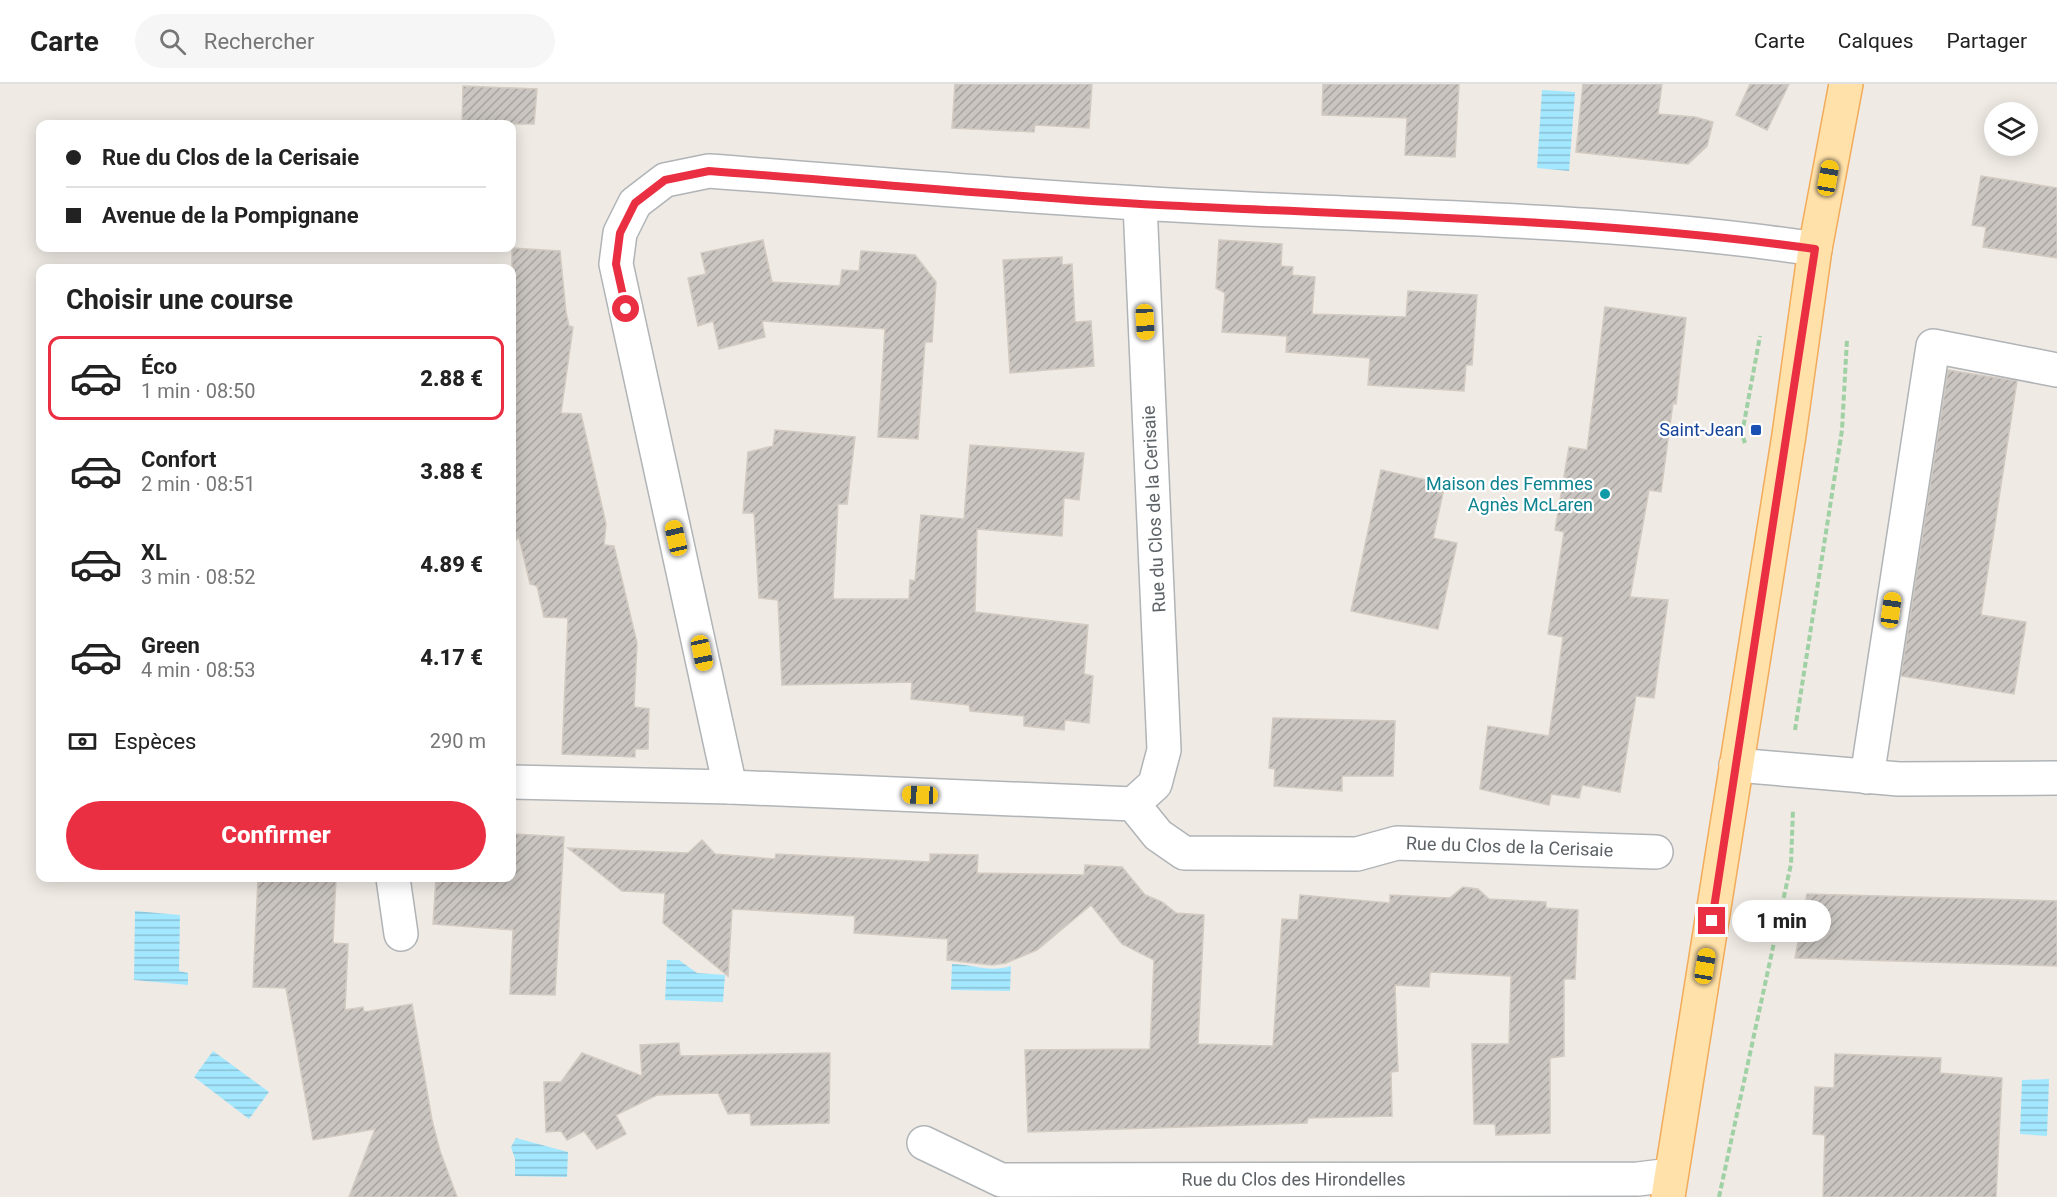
<!DOCTYPE html>
<html lang="fr">
<meta charset="utf-8">
<style>
:root{--surface:#fff;--page:#f6f6f6;--text:#222;--muted:#767676;--line:#e0e0e0;--accent:#ea2f43}
body{margin:0;font-family:Roboto,sans-serif;background:var(--page);color:var(--text);height:100vh;display:flex;flex-direction:column;font-size:22px;white-space:nowrap}
*{box-sizing:border-box;margin:0}
p{font-size:20px;color:var(--muted)}
.icon{flex:none;width:33px;height:33px;fill:none;stroke:currentColor;stroke-width:2;stroke-linecap:round;stroke-linejoin:round}
.map{position:relative;flex:1;overflow:hidden}
.side{position:absolute;left:36px;top:180px;width:480px;height:618px;display:flex;flex-direction:column;background:var(--surface);border-radius:12px;box-shadow:0 3px 15px #0003}
.side>*{flex:none}
.guide{position:absolute;left:36px;top:36px;width:480px;height:132px;border-radius:12px;box-shadow:0 3px 15px #0003;display:grid;align-content:center;height:132px;padding:0 30px;background:var(--surface)}
.buttons{position:absolute;left:1984px;top:18px;display:grid;gap:12px}
.buttons a{display:grid;place-items:center;width:54px;height:54px;border-radius:50%;background:var(--surface);box-shadow:0 3px 15px #0003;font-size:30px}
.end{position:absolute;width:27px;height:27px;margin:-14px;border:8px solid #ea2f43;background:#fff;box-shadow:0 0 0 3px #fff}
.from{border-radius:50%}
.bubble{position:absolute;height:42px;border-radius:21px;background:var(--surface);box-shadow:0 3px 15px #0003;font-size:20px;font-weight:800;line-height:42px;text-align:center}
.car{position:absolute;width:18px;height:36px;margin:-18px -9px;border-radius:8px;box-shadow:0 0 4px 2px #0007;background:linear-gradient(#f5c518 24%,#345 0 40%,#f5c518 0 76%,#345 0 86%,#f5c518 0)}
.guide b{display:flex;align-items:center;gap:21px;height:57px;font-size:22px}
.guide b+b{border-top:2px solid var(--line)}
.guide i{width:15px;height:15px;background:var(--text)}
ul{padding:0;list-style:none}
li{display:flex;align-items:center;gap:18px;height:84px;margin:0 12px 9px;padding:0 18px;border:3px solid transparent;border-radius:12px}
li div{flex:1}
li b{display:block;font-size:22px}
li em{font-style:normal;font-weight:800}
li.on{border-color:var(--accent)}
li>.icon{width:54px;height:54px;stroke-width:1.5}
h2{padding:0 30px;font-size:27px;line-height:72px}
.pay{display:flex;align-items:center;gap:15px;height:66px;padding:0 30px;font-size:22px}
.pay p{margin-inline-start:auto}
.cta{display:flex;gap:12px;margin-top:auto;padding:12px 30px}
.cta a{flex:1;height:69px;border-radius:36px;background:var(--accent);color:#fff;font-size:24px;font-weight:800;line-height:69px;text-align:center}
header{display:flex;align-items:center;gap:36px;box-sizing:border-box;height:84px;padding:0 30px;background:var(--surface);border-bottom:2px solid var(--line)}
header strong{font-size:28px}
nav{display:flex;gap:33px;margin-inline-start:auto;font-size:21px}
.search{width:420px;height:54px;background:var(--page);display:flex;align-items:center;gap:15px;box-sizing:border-box;padding:0 21px;border-radius:33px;color:var(--muted);font-size:22px}
.map>svg:first-child{display:block}
.water{fill:url(#water-rules)}
.building{fill:url(#building-hatch);stroke:#d3cbc2;stroke-width:1.5}
.lines{fill:none;stroke-linecap:round;stroke-linejoin:round}
.minor-casing{stroke:#b0b4b7;stroke-width:36}
.major-casing{stroke:#f2ab5a;stroke-width:36}
.path{stroke:#a0d1a4;stroke-width:4;stroke-dasharray:6 3;stroke-linecap:butt}
.minor{stroke:#fff;stroke-width:33}
.major{stroke:#ffe1a9;stroke-width:33}
.route{stroke:#ea2f43;stroke-width:8}
.transit-dot{fill:#1a4fb4;stroke:#fff;stroke-width:2}
.culture-dot{fill:#0f9aa8;stroke:#fff;stroke-width:2}
.labels{text-anchor:middle;stroke-width:4.5;stroke-linejoin:round;paint-order:stroke}
.transit-label{font-size:18px;fill:#164399;stroke:#fff;text-anchor:end}
.culture-label{font-size:18px;fill:#0d838f;stroke:#fff;text-anchor:end}
.street-label{font-size:18px;fill:#5c6265;stroke:#fff}
</style>
<header>
<strong>Carte</strong>
<div class="search"><svg class="icon" aria-label="search" viewBox="0 0 24 24"><circle cx="10" cy="10" r="6"/><path d="M15 15l6 6"/></svg>Rechercher</div>
<nav><a>Carte</a><a>Calques</a><a>Partager</a></nav>
</header>
<div class="map">
<svg width="2057" height="1113" viewBox="0 0 2057 1113">
<defs>
<pattern id="water-rules" width="6" height="5" patternUnits="userSpaceOnUse" patternTransform="scale(1.5)"><rect width="6" height="5" fill="#a4e8ff"/><path d="M0 2.5h6" fill="none" stroke="#89bfd2"/></pattern>
<pattern id="building-hatch" width="6" height="6" patternUnits="userSpaceOnUse" patternTransform="scale(1.5)"><rect width="6" height="6" fill="#cac5c0"/><path d="M-1 1l2-2M0 6l6-6M5 7l2-2" fill="none" stroke="#a7a3a0"/></pattern>
</defs>
<rect width="100%" height="100%" fill="#efeae4"/>
<g class="water">
<path d="M 1542,6 L 1575,8 L 1569,87 L 1537,84 Z"/>
<path d="M 135,827 L 180,831 L 179,887 L 188,889 L 188,901 L 134,896 Z"/>
<path d="M 667,876 L 679,876 L 697,889 L 725,891 L 723,918 L 665,916 Z"/>
<path d="M 952,880 C 971,880 991,889 1011,882 L 1010,907 L 951,906 Z"/>
<path d="M 213,967 L 269,1008 L 249,1035 L 194,993 Z"/>
<path d="M 2049,995 L 2047,1052 L 2020,1050 L 2022,996 Z"/>
<path d="M 516,1054 L 568,1068 L 567,1093 L 515,1092 L 515,1075 L 511,1063 Z"/>
</g>
<g class="building">
<path d="M 955,0 L 1092,0 L 1089,44 L 1035,41 L 1034,48 L 952,44 Z"/>
<path d="M 1323,0 L 1459,0 L 1455,73 L 1405,71 L 1407,34 L 1322,31 Z"/>
<path d="M 1583,0 L 1662,0 L 1658,30 L 1695,33 L 1713,38 L 1707,62 L 1688,80 L 1576,68 Z"/>
<path d="M 1750,0 L 1789,0 L 1767,46 L 1736,31 Z"/>
<path d="M 463,2 L 537,5 L 534,40 L 462,40 Z"/>
<path d="M 1981,92 L 2057,104 L 2057,174 L 1983,163 L 1986,143 L 1972,141 Z"/>
<path d="M 763,156 L 772,198 L 840,202 L 842,186 L 859,187 L 861,167 L 915,171 L 936,198 L 932,258 L 925,258 L 918,355 L 878,353 L 885,245 L 762,237 L 765,253 L 719,265 L 713,237 L 698,242 L 688,194 L 706,190 L 701,169 Z"/>
<path d="M 1219,156 L 1282,160 L 1281,182 L 1293,183 L 1292,191 L 1315,193 L 1312,230 L 1406,233 L 1408,207 L 1477,211 L 1472,281 L 1466,281 L 1464,307 L 1368,301 L 1370,274 L 1286,268 L 1287,252 L 1222,248 L 1225,209 L 1216,204 Z"/>
<path d="M 512,164 L 560,167 L 566,228 L 569,242 L 573,243 L 561,329 L 581,330 L 606,440 L 604,461 L 614,462 L 637,559 L 634,623 L 649,625 L 648,665 L 635,665 L 635,673 L 562,670 L 568,534 L 544,533 L 537,502 L 530,500 L 519,453 L 512,460 Z"/>
<path d="M 1062,173 L 1062,181 L 1072,180 L 1075,238 L 1091,237 L 1094,282 L 1010,289 L 1003,176 Z"/>
<path d="M 1605,223 L 1686,234 L 1676,320 L 1673,319 L 1661,408 L 1649,406 L 1630,513 L 1668,516 L 1654,614 L 1636,612 L 1620,708 L 1582,701 L 1579,714 L 1551,710 L 1549,721 L 1480,705 L 1488,642 L 1549,652 L 1563,553 L 1548,550 L 1564,448 L 1555,446 L 1569,363 L 1587,366 Z"/>
<path d="M 1948,286 L 2017,297 L 1981,531 L 2026,538 L 2014,610 L 1901,592 Z"/>
<path d="M 775,346 L 855,353 L 847,420 L 838,420 L 833,515 L 909,515 L 910,496 L 915,497 L 921,431 L 964,435 L 970,361 L 1084,369 L 1079,416 L 1064,414 L 1062,452 L 977,445 L 975,528 L 1088,541 L 1084,590 L 1093,592 L 1089,639 L 1065,636 L 1064,646 L 1024,642 L 1024,632 L 970,627 L 969,621 L 911,615 L 912,598 L 782,601 L 778,516 L 759,514 L 754,429 L 743,429 L 748,368 L 773,362 Z"/>
<path d="M 1381,386 L 1445,400 L 1433,454 L 1457,459 L 1438,545 L 1351,527 Z"/>
<path d="M 1273,634 L 1395,637 L 1393,692 L 1342,692 L 1342,707 L 1274,702 L 1275,685 L 1269,684 Z"/>
<path d="M 515,750 L 564,753 L 555,911 L 510,910 L 513,846 L 433,840 L 436,794 L 512,794 L 512,765 L 514,765 Z"/>
<path d="M 702,756 L 715,770 L 775,775 L 776,770 L 930,778 L 930,770 L 978,771 L 977,789 L 1084,791 L 1085,781 L 1122,783 L 1145,811 L 1162,818 L 1176,829 L 1204,831 L 1198,960 L 1273,962 L 1282,835 L 1298,836 L 1300,811 L 1390,819 L 1390,811 L 1450,814 L 1463,803 L 1478,805 L 1489,815 L 1546,818 L 1546,824 L 1578,826 L 1575,895 L 1564,895 L 1564,972 L 1550,974 L 1550,1049 L 1496,1051 L 1495,1040 L 1474,1040 L 1472,960 L 1509,960 L 1511,892 L 1430,888 L 1429,903 L 1395,901 L 1398,987 L 1391,988 L 1392,1032 L 1308,1034 L 1307,1039 L 1028,1048 L 1025,966 L 1150,965 L 1154,876 L 1122,860 L 1091,821 L 1037,866 L 1006,879 L 992,881 L 947,876 L 948,855 L 854,849 L 855,832 L 732,825 L 728,892 L 663,839 L 665,809 L 622,807 L 568,764 L 688,769 Z"/>
<path d="M 258,794 L 336,794 L 333,859 L 348,860 L 345,926 L 363,923 L 364,928 L 412,920 L 432,1036 L 440,1067 L 457,1113 L 349,1113 L 375,1045 L 313,1056 L 286,904 L 253,903 Z"/>
<path d="M 1807,810 L 2057,817 L 2057,882 L 1795,874 Z"/>
<path d="M 679,959 L 680,972 L 830,969 L 829,1039 L 751,1041 L 750,1029 L 728,1030 L 718,1009 L 657,1011 L 616,1031 L 626,1050 L 597,1065 L 584,1047 L 567,1056 L 561,1047 L 546,1048 L 544,998 L 561,998 L 582,969 L 642,992 L 640,961 Z"/>
<path d="M 1835,970 L 1941,974 L 1940,989 L 2002,994 L 1996,1113 L 1823,1113 L 1825,1051 L 1813,1050 L 1815,1003 L 1834,1004 Z"/>
</g>
<g class="lines">
<g class="minor-casing">
<g id="minor">
<path d="M 1736,681 L 1899,695 L 2057,694"/>
<path d="M 1867,693 L 1933,262 L 2057,286"/>
<path id="s1" d="M 512,698 L 730,703 L 1133,720 L 1158,751 L 1184,769 L 1357,770 L 1397,759 L 1656,768"/>
<path d="M 730,703 L 616,180 L 620,149 L 635,119 L 665,96 L 709,87 C 883,100 1057,116 1232,124 C 1426,134 1623,136 1815,165"/>
<path d="M 1133,720 L 1155,700 L 1164,666 L 1140,120"/>
<path d="M 393,794 L 401,850"/>
<path id="s2" d="M 924,1059 L 1001,1096 L 1638,1095 L 1671,1091"/>
</g>
</g>
<g class="major-casing">
<path id="major" d="M 1668,1113 L 1789,351 L 1815,165 L 1846,0"/>
</g>
<g class="path">
<path d="M 1745,359 L 1742,350 L 1760,252"/>
<path d="M 1795,646 L 1842,346 L 1847,255"/>
<path d="M 1719,1113 L 1791,780 L 1793,726"/>
</g>
<use href="#minor" class="minor"/>
<use href="#major" class="major"/>
</g>
<g class="lines">
<path class="route" d="M 626,225 L 616,180 L 620,149 L 635,119 L 665,96 L 709,87 C 859,98 1009,113 1159,121 C 1378,132 1598,135 1815,165 L 1712,837"/>
</g>
<rect class="transit-dot" x="1750" y="340" width="12" height="12" rx="3"/>
<circle class="culture-dot" cx="1605" cy="410" r="6"/>
<g class="labels">
<g class="transit-label">
<text x="1744" y="352">Saint-Jean</text>
</g>
<g class="culture-label">
<text x="1593" y="406">Maison des Femmes<tspan x="1593" dy="21">Agnès McLaren</tspan></text>
</g>
<g class="street-label">
<text transform="translate(1154 425) rotate(-93)" y="6">Rue du Clos de la Cerisaie</text>
<text dy="6" stroke="none"><textPath href="#s1" startOffset="1020">Rue du Clos de la Cerisaie</textPath></text>
<text dy="6" stroke="none"><textPath href="#s2" startOffset="378">Rue du Clos des Hirondelles</textPath></text>
</g>
</g>
</svg>
<div class="buttons">
<a><svg class="icon" aria-label="layers" viewBox="0 0 24 24"><path d="M12 4l9 5-9 5-9-5zM3 14l9 5 9-5"/></svg></a>
</div>
<i class="end from" style="left:626px;top:225px"></i>
<i class="end" style="left:1712px;top:837px"></i>
<div class="bubble" style="left:1732px;top:816px;width:99px">1 min</div>
<i class="car" style="left:1828px;top:94px;rotate:10deg"></i>
<i class="car" style="left:1145px;top:238px;rotate:177deg"></i>
<i class="car" style="left:676px;top:454px;rotate:347deg"></i>
<i class="car" style="left:1891px;top:526px;rotate:8deg"></i>
<i class="car" style="left:702px;top:569px;rotate:168deg"></i>
<i class="car" style="left:920px;top:711px;rotate:272deg"></i>
<i class="car" style="left:1705px;top:882px;rotate:9deg"></i>
<div class="guide">
<b><i class="from"></i>Rue du Clos de la Cerisaie</b>
<b><i></i>Avenue de la Pompignane</b>
</div>
<section class="side">
<h2>Choisir une course</h2>
<ul>
<li class="on"><svg class="icon" aria-label="car" viewBox="0 0 24 24"><path d="M5 17H2v-5l4-1 3-4h7l3 4 3 1v5h-3M9 17h6M6 11h13"/><circle cx="7" cy="17" r="2"/><circle cx="17" cy="17" r="2"/></svg><div><b>Éco</b><p>1 min · 08:50</p></div><em>2.88 €</em></li>
<li><svg class="icon" aria-label="car" viewBox="0 0 24 24"><path d="M5 17H2v-5l4-1 3-4h7l3 4 3 1v5h-3M9 17h6M6 11h13"/><circle cx="7" cy="17" r="2"/><circle cx="17" cy="17" r="2"/></svg><div><b>Confort</b><p>2 min · 08:51</p></div><em>3.88 €</em></li>
<li><svg class="icon" aria-label="car" viewBox="0 0 24 24"><path d="M5 17H2v-5l4-1 3-4h7l3 4 3 1v5h-3M9 17h6M6 11h13"/><circle cx="7" cy="17" r="2"/><circle cx="17" cy="17" r="2"/></svg><div><b>XL</b><p>3 min · 08:52</p></div><em>4.89 €</em></li>
<li><svg class="icon" aria-label="car" viewBox="0 0 24 24"><path d="M5 17H2v-5l4-1 3-4h7l3 4 3 1v5h-3M9 17h6M6 11h13"/><circle cx="7" cy="17" r="2"/><circle cx="17" cy="17" r="2"/></svg><div><b>Green</b><p>4 min · 08:53</p></div><em>4.17 €</em></li>
</ul>
<div class="pay"><svg class="icon" aria-label="cash" viewBox="0 0 24 24"><path d="M3 7h18v10H3z"/><circle cx="12" cy="12" r="2"/></svg>Espèces<p>290 m</p></div>
<div class="cta"><a>Confirmer</a></div>
</section>
</div>
